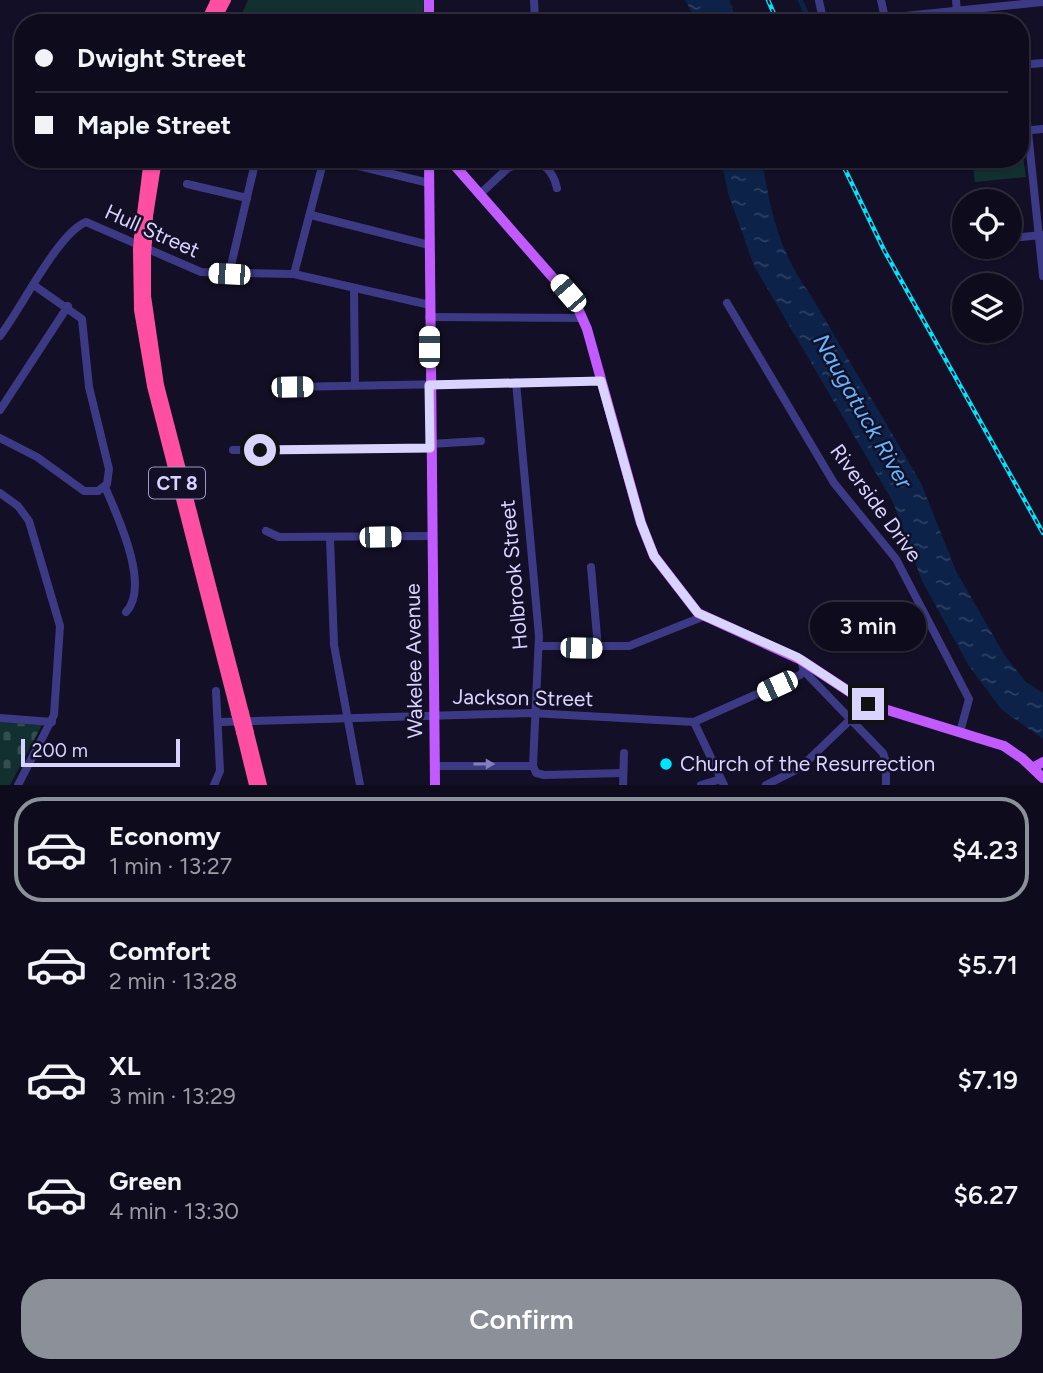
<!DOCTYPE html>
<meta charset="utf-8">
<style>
:root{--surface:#0e0b1c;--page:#1c1929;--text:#f1f3f6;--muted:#9b9ba3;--line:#2e2b3b;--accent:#8c9099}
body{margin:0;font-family:Figtree,sans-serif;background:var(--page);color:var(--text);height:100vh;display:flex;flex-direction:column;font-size:26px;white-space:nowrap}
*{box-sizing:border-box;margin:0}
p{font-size:23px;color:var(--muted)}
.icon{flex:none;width:38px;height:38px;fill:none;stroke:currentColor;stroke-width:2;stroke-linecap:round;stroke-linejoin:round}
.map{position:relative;height:785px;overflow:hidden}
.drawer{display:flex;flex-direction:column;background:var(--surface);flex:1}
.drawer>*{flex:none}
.banner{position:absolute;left:14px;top:14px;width:1015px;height:154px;border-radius:28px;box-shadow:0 2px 5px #0004,0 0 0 2px var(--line);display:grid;align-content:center;height:154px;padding:0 21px;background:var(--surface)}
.tools{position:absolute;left:952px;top:189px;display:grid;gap:14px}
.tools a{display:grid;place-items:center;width:70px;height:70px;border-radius:50%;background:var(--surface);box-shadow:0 2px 5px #0004,0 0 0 2px var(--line);font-size:35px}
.scale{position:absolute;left:21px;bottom:18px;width:159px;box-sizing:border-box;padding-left:7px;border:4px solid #d9d4ff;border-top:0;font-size:19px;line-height:24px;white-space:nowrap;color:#d9d4ff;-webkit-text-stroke:5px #130f26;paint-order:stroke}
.end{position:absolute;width:32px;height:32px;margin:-16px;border:9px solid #d9d4ff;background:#111;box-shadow:0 0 0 4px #111}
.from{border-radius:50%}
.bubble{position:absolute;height:49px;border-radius:24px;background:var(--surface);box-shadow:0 2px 5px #0004,0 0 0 2px var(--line);font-size:23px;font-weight:600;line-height:49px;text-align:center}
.car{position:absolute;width:21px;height:42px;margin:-21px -10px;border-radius:9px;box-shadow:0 0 5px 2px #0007;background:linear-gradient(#fff 24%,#345 0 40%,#fff 0 76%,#345 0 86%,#fff 0)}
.banner b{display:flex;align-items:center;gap:24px;height:66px;font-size:26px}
.banner b+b{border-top:2px solid var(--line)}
.banner i{width:18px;height:18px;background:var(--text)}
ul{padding:12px 0 0;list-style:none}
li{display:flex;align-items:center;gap:21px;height:105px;margin:0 14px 10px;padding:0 7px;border:4px solid transparent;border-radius:28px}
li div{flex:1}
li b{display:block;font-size:26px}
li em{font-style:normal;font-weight:600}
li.active{border-color:var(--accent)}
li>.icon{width:63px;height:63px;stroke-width:1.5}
.action{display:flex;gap:14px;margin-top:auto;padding:14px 21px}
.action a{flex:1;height:80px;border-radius:28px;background:var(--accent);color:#fff;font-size:28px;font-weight:600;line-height:80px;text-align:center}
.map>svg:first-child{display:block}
.green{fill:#12302f}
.cemetery{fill:url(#cemetery-stones)}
.water{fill:url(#water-ripples)}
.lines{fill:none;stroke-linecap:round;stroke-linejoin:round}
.canal{stroke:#0c2248;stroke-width:5}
.minor{stroke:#3d3a85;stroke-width:8}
.major{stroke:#c25bff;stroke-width:10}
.highway{stroke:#ff4fa3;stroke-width:10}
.rail-casing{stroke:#00e5ff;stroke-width:4.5}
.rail{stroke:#130f26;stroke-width:2;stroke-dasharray:5;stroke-linecap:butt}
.highway-bridge{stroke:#ff4fa3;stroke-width:10}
.oneway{fill:#837fbc}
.route{stroke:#d9d4ff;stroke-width:9}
.poi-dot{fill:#00e5ff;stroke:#130f26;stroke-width:2.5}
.labels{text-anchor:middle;stroke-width:5;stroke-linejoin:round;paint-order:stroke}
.shield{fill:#130f26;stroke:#9e99be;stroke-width:2}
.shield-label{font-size:19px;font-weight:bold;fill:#d9d4ff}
.street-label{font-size:21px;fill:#d9d4ff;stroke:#130f26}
.poi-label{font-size:21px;fill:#d9d4ff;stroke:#130f26;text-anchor:start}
.water-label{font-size:23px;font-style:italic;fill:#62b6ff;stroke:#130f26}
</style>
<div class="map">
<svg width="1043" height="785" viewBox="0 0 1043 785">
<defs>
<pattern id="cemetery-stones" width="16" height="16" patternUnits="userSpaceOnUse" patternTransform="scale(1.75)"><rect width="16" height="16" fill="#12302f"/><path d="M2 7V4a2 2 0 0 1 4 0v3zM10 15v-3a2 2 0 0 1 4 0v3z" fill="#344d4e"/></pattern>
<pattern id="water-ripples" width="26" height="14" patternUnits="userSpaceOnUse" patternTransform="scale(1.75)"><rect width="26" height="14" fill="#0c2248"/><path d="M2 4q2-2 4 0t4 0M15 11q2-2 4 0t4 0" fill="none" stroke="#2f4163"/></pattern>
</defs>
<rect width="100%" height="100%" fill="#130f26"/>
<g class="green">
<path d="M 248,0 L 424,0 L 423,23 L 238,23 Z"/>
<path d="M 1020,135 L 1026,177 L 975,182 L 973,166 L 967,166 L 966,159 L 1020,159 Z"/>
</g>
<path class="cemetery" d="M 0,722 L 42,725 L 10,785 L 0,785 Z"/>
<g class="water">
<path d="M 685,0 L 729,0 L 738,23 L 698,23 Z"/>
<path d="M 721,159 L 762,159 C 770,210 779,252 810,294 L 921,483 L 956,571 L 1005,656 L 1026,682 L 1043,693 L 1043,739 L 1001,709 L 969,666 L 922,581 L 893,502 L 754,266 L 728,193 Z"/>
</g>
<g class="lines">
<path class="canal" d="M 800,0 L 811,23"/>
<g class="minor">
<path d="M 534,0 L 535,23"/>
<path d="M 881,0 L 886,23"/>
<path d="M 956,0 L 958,23"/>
<path d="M 819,1 L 824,23"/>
<path d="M 885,18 L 1043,2"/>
<path d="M 1020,65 L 1043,63"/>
<path d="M 1021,65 L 1043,276"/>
<path d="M 1020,131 L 1043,129"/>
<path d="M 330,159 L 429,183"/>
<path d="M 187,184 L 247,198"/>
<path d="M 479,195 L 508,168 L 525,161 C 544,161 553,171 557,188"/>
<path d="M 311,215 L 429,245"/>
<path d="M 1010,238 L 1043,235"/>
<path d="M 229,274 L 256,159"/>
<path d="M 294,274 L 324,159"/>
<path d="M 354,288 L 355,385"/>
<path d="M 727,303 L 834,483 L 896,559 L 969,699 L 960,732"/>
<path d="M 429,317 L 583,318"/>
<path d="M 0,336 C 21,309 58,233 86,222 L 201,272 L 294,274 L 430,305"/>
<path d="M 516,382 L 539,636 L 533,766"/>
<path d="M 292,387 L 601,381"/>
<path d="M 0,410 L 68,306"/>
<path d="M 0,438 L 37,457 L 84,491 L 98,491 L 107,484 L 109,469 L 89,387 L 82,319 L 35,286"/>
<path d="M 430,444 L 481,441"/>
<path d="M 233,450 L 430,448"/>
<path d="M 105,487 C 117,515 151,586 126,612"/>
<path d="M 0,493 L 18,506 L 29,521 L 60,626 L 54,715 L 18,785"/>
<path d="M 266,531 L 279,537 L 431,536"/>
<path d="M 330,538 L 334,645 L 360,785"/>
<path d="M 591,567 L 598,648"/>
<path d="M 539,646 L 629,646 L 702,617"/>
<path d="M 804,671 L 883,753 L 886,762 L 886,785"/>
<path d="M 0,718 L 52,722"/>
<path d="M 219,722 L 531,713 L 694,722 L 800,675 L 804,671 L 801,660"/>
<path d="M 694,722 L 724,785"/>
<path d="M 434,766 L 533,766"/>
<path d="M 533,766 L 536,773 L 544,775 L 623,773"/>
<path d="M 214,785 L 220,771 L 216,691"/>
<path d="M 623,785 L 624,753"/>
<path d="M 701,785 L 721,779"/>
<path d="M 766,785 L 800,768 L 851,719"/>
</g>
<g class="major">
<path d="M 429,0 L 429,23"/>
<path d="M 429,159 L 435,785"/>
<path d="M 449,159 L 576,304 L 587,329 L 641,523 L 654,556 L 698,613 L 801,660 L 868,704 L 1004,746 L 1023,759 L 1043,778"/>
<path d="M 1034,767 L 1043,762"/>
</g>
<g class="highway">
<path d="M 205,23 L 216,0"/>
<path d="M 214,23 L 226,0"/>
<path d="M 139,238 L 149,159"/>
<path d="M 147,241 L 148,216 L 157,159"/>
<path d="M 138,250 L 139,310 L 152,386 L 236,713"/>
<path d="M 146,254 L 146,296 L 159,385 L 244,713"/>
<path d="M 241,732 L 254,785"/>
<path d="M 249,733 L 262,785"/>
</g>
<g class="rail-casing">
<g id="rail">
<path d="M 768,0 L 778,23"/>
<path d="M 840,159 L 884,250 L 1043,533"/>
</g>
</g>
<use href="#rail" class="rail"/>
<g class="highway-bridge">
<path d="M 138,250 L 139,238"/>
<path d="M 146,254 L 147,241"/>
<path d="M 236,713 L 241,732"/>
<path d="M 244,713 L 249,733"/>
</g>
</g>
<defs><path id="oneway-solid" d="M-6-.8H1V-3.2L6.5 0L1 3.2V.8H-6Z" transform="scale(1.75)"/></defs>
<use class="oneway" href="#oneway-solid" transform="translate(484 764)"/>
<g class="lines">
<path class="route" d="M 260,450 L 430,448 L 429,385 L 601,381 L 641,523 L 654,556 L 698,613 L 797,657 L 868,704"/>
</g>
<circle class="poi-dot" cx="666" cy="764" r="7"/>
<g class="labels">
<rect class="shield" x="149" y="467.5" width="56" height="31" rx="5"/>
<g class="shield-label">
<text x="177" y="490">CT 8</text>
</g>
<g class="street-label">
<text transform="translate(152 231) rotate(24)" y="7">Hull Street</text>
<text transform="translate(876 503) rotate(54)" y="7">Riverside Drive</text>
<text transform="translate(514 575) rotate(-95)" y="7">Holbrook Street</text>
<text transform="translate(414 661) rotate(-91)" y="7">Wakelee Avenue</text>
<text transform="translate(523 698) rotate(1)" y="7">Jackson Street</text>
</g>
<g class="poi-label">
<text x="680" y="771">Church of the Resurrection</text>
</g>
<g class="water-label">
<text transform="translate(863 411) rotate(60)" y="8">Naugatuck River</text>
</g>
</g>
</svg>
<div class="tools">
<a><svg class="icon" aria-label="locate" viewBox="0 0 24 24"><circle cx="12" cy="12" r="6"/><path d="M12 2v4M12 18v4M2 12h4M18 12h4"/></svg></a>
<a><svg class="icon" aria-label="layers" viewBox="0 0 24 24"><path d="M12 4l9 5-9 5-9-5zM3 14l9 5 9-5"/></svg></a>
</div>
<div class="scale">200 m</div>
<i class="end from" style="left:260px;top:450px"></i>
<i class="end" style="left:868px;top:704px"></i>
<div class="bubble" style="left:810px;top:602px;width:116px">3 min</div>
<i class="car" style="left:229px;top:274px;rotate:273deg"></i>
<i class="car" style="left:568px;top:293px;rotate:319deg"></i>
<i class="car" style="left:429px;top:347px;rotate:0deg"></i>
<i class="car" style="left:292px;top:387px;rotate:89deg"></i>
<i class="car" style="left:380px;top:537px;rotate:89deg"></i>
<i class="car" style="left:581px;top:648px;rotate:91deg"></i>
<i class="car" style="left:777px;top:686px;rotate:245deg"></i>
<div class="banner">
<b><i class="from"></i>Dwight Street</b>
<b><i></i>Maple Street</b>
</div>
</div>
<section class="drawer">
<ul>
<li class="active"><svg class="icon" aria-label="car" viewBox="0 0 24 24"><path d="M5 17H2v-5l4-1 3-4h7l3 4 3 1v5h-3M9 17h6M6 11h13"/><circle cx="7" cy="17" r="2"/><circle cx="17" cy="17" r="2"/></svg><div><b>Economy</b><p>1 min · 13:27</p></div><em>$4.23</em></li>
<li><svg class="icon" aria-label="car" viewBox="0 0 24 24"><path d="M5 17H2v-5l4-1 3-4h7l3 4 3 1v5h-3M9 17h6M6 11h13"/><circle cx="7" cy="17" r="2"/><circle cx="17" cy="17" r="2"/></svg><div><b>Comfort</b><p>2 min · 13:28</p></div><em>$5.71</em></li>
<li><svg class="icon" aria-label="car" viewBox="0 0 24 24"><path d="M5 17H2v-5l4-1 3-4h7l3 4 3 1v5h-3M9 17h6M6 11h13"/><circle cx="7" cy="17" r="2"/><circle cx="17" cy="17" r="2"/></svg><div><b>XL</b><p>3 min · 13:29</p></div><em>$7.19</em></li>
<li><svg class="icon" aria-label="car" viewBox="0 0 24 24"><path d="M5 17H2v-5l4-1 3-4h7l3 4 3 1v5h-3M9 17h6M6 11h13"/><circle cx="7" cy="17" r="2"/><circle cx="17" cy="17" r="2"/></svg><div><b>Green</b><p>4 min · 13:30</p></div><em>$6.27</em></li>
</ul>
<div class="action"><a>Confirm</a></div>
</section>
